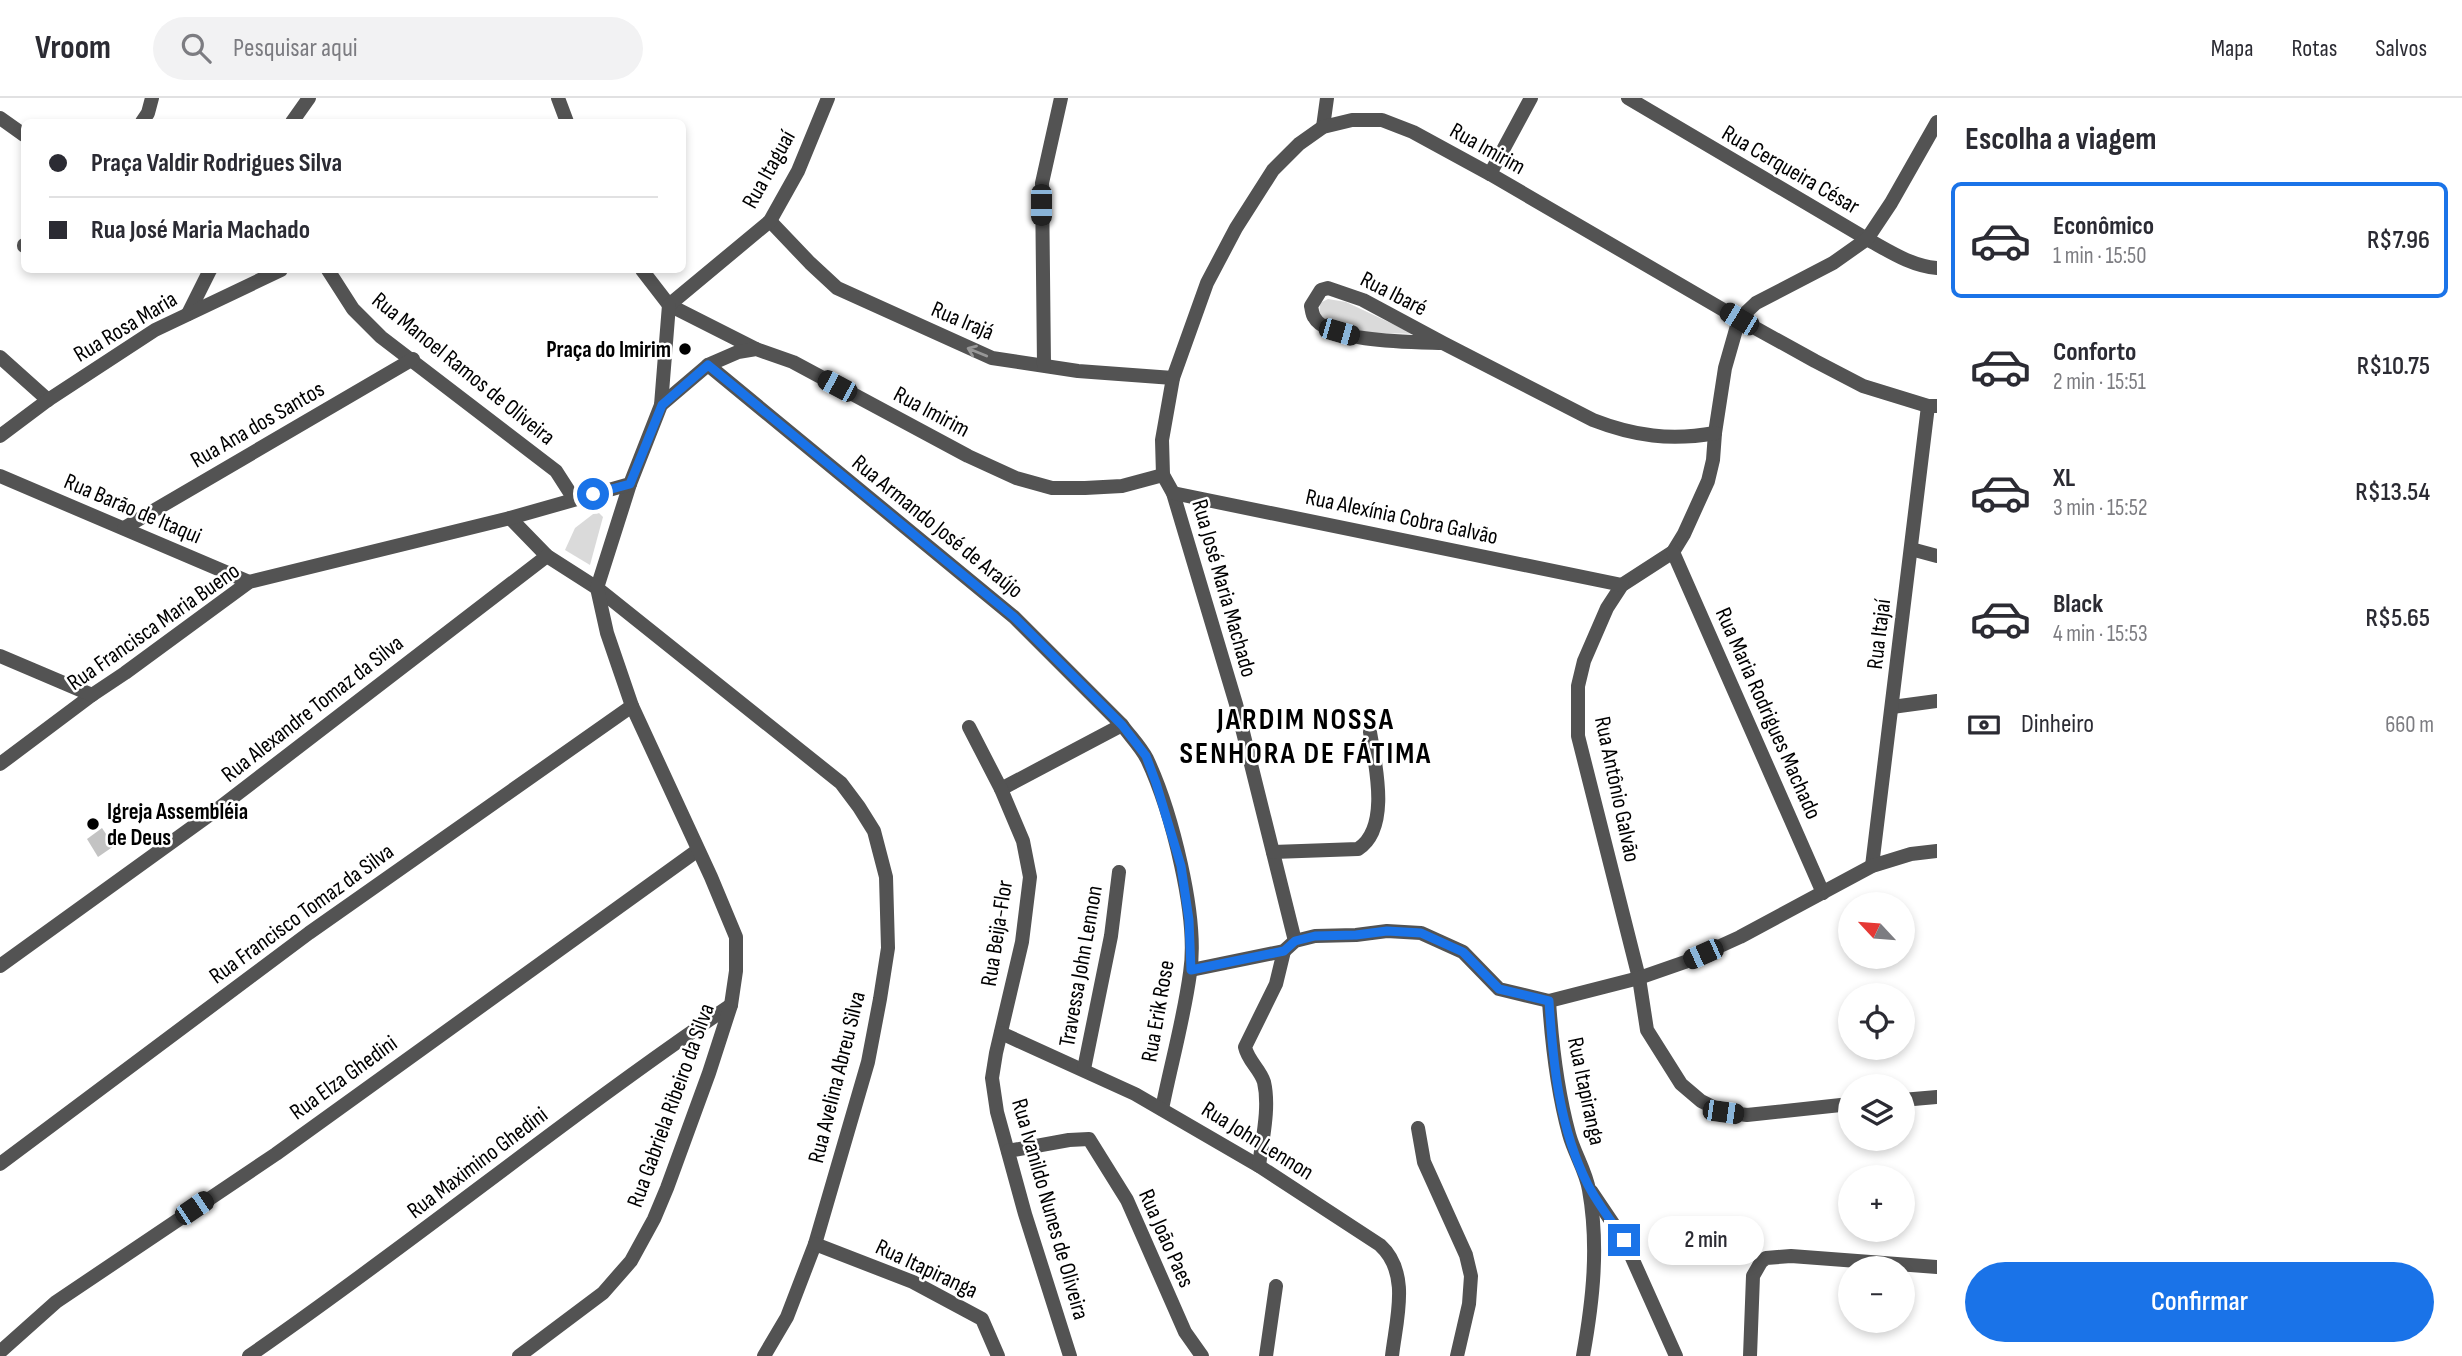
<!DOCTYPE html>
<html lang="pt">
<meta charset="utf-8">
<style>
:root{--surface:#fff;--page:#f2f2f3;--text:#2b2b33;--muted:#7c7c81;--line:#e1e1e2;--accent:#1a73e8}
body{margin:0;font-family:"Sofia Sans Condensed",sans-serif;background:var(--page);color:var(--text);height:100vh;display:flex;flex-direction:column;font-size:26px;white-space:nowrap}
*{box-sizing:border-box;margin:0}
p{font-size:23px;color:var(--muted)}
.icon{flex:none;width:38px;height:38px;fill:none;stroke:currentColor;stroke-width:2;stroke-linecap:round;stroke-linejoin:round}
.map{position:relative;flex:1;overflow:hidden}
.side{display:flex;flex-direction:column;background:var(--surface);width:525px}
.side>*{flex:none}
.banner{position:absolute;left:21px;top:21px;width:665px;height:154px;border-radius:10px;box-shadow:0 4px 10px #0003;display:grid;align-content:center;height:154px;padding:0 28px;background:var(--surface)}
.needle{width:46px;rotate:296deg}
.fabs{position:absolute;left:1838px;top:794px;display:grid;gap:14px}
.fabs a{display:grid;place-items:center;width:77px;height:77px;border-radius:50%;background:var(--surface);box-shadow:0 4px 10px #0003;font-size:35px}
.end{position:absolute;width:32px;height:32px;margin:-16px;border:9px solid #1a73e8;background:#fff;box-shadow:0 0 0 4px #fff}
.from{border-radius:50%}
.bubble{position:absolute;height:49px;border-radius:24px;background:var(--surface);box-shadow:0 4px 10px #0003;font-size:23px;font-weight:600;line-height:49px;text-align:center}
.car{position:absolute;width:21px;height:42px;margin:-21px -10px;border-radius:9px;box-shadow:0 0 5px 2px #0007;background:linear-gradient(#222 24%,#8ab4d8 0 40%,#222 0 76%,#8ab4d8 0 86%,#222 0)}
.banner b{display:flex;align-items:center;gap:24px;height:66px;font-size:26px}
.banner b+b{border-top:2px solid var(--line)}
.banner i{width:18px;height:18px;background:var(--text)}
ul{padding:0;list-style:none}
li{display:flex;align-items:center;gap:21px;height:116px;margin:0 14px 10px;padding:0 14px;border:4px solid transparent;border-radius:10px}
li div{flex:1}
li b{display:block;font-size:26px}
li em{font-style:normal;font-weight:600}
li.on{border-color:var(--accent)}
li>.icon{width:63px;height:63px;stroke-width:1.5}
h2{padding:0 28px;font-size:32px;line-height:84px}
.pay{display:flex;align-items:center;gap:18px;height:77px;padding:0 28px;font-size:26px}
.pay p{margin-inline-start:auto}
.action{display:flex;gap:14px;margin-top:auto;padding:14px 28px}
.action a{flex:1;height:80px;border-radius:42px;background:var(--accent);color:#fff;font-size:28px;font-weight:600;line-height:80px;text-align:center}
header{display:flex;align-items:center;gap:42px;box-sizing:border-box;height:98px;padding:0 35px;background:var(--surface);border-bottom:2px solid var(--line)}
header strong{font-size:33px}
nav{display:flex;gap:38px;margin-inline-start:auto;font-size:24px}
.search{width:490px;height:63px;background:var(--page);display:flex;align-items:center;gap:18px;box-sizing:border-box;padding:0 24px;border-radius:38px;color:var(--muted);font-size:26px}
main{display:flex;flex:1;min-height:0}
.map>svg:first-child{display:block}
.green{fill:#dadada}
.building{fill:#c3c3c3}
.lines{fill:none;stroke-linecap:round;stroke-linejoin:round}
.minor{stroke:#535353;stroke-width:14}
.tertiary{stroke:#535353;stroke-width:14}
.oneway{stroke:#989898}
.route{stroke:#1a73e8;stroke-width:9}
.poi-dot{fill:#000;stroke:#fff;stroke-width:2.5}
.labels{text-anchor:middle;stroke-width:5;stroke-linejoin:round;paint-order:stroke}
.street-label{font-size:23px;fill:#000;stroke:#fff}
.poi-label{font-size:23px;font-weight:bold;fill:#000;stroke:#fff;text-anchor:end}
.district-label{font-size:30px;font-weight:bold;letter-spacing:2px;fill:#000;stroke:#fff}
</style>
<header>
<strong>Vroom</strong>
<div class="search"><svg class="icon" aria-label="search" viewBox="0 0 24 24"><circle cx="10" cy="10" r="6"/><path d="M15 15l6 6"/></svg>Pesquisar aqui</div>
<nav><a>Mapa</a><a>Rotas</a><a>Salvos</a></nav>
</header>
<main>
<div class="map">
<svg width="1937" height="1258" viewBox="0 0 1937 1258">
<rect width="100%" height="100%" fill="#fff"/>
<g class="green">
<path d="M 1328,201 L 1346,204 L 1414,236 C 1384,235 1343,239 1319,218 L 1320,205 Z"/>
<path d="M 597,413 L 603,419 L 590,467 L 565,452 L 575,430 Z"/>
</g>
<path class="building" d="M 102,730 L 114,748 L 98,759 L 87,741 Z"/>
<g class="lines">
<g class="minor">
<path d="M 558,0 L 567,24"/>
<path d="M 1628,0 L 1867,141 C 1889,153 1911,168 1937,170"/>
<path d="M 0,20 L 24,37"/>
<path d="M 142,24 L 148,15 L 152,0"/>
<path d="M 292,24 L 309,0"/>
<path d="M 1323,29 L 1327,0"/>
<path d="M 1490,76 L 1531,0"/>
<path d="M 770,123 L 810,165 L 837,190 L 992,260 L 1078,273 L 1173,280"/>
<path d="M 24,148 L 24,147"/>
<path d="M 328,172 L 353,211 L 381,239 L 556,373 L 574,401"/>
<path d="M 642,172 L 669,207 L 756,251"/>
<path d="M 669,207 L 770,123 L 798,73 L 828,0"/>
<path d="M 188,216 L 210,172"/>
<path d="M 1739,221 L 1725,270 L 1715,335 L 1713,362 L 1708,383 L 1684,436 L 1673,454 L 1622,487 L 1607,510 L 1584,563 L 1578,588 L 1578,638 L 1639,880 L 1647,932 L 1681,986 L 1701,1003 L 1723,1014 L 1747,1017 L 1850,1006"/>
<path d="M 1443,245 C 1416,244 1328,245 1314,219 C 1312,216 1312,212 1311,208 L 1321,192 L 1328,190 L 1363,202 L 1443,245 L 1593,322 C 1634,338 1671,343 1715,335"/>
<path d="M 0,259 L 48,302"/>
<path d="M 708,267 L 1014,519 L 1122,627 L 1001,691"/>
<path d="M 1044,267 L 1042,85 L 1061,0"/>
<path d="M 661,307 L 669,207"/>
<path d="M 0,338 L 48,302 L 155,232 L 281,172"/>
<path d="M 1163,377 L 1173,395 L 1236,606 L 1295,843"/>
<path d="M 0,378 L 249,484"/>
<path d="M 1173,395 L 1622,487"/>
<path d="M 510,420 L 547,458 L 597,490 L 841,685 L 859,709 L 874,733 L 886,779 L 888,850 L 880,901 L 868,964 L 815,1146 L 787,1219 L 764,1258"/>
<path d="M 124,430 L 413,261"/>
<path d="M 1911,451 L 1937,458"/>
<path d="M 1673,454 L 1823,795"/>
<path d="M 1892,609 L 1937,603"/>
<path d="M 1122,627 C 1130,638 1141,649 1147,661 C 1171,712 1199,819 1190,875 C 1184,920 1171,966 1162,1011"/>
<path d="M 969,629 L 1001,691 L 1023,743 L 1030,779 L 1022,844 L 996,955 L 992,980 L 997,1014 L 1025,1116 L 1070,1258"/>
<path d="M 0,666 L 92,597"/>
<path d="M 1273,754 L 1358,751 C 1391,730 1375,665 1370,634"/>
<path d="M 1872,768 L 1928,308"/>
<path d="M 0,868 L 219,710 L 547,458"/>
<path d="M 1191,872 L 1284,853 L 1295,843 L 1315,838 L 1356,837 L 1387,833 L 1421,835 L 1463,854 L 1499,891 L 1549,903 L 1639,880 L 1685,864 L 1740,839 L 1872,768 L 1911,756 L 1937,753"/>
<path d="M 1549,903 C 1552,948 1557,992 1569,1036 C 1574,1055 1586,1073 1589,1092 C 1599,1148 1593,1202 1583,1258"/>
<path d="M 1001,935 L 1135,996 L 1259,1068 L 1380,1147 C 1411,1175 1396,1222 1392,1258"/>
<path d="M 1084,971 L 1111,838 L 1119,774"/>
<path d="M 1902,1002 L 1937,999"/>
<path d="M 1418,1030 L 1424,1064 L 1466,1157 L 1471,1178 L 1469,1206 L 1457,1258"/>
<path d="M 1008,1053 L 1069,1042 L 1089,1041 L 1127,1102 L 1185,1234 L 1202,1258"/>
<path d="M 0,1066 L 309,835 L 632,608"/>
<path d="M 1259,1068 C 1262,1042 1270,1010 1264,984 C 1260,971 1248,963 1245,949 L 1276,886 L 1284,853"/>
<path d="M 1591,1093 L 1624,1142 L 1676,1258"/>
<path d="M 815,1146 L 913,1184 L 982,1221 L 998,1258"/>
<path d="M 0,1254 L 56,1204 L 276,1056 L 698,752"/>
<path d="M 249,1258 C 413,1145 567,1018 731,907"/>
<path d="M 519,1258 L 603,1195 L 631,1163 L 654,1121 L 667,1090 L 709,975 L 731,907 L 736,873 L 736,839 L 711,779 L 632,608 L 607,535 L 597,490 L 630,386"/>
<path d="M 1266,1258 L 1276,1188"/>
<path d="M 1750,1258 L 1753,1178 L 1761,1164 L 1766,1160 L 1791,1158 L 1937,1169"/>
</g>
<g class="tertiary">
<path d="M 1739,221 L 1756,205 L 1833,165 L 1867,141 L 1891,105 L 1937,24"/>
<path d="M 0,558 L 92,597 L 125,575 L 249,484 L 510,420 L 630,386 L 661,307 L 708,267 L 738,254 L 756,251 L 793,264 L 968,358 L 1016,380 L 1052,390 L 1085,390 L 1122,388 L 1163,377 L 1162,342 L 1173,280 L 1207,185 L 1236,130 L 1273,72 L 1299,46 L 1323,29 L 1352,22 L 1382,22 L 1413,34 L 1490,76 L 1739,221 L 1815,263 L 1863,288 L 1928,308 L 1937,308"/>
</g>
</g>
<defs><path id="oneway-shaft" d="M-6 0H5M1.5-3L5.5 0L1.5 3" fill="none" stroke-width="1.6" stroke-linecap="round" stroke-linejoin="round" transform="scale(1.75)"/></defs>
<use class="oneway" href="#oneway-shaft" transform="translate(977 254) rotate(-158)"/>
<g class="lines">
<path class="route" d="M 593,396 L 630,386 L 662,307 L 708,267 L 1014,519 L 1122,627 L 1146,658 L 1156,685 L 1181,768 L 1189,822 L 1191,872 L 1284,853 L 1295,843 L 1315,838 L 1356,837 L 1387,833 L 1421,835 L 1463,854 L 1499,891 L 1549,903 C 1553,965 1559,1030 1588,1087 C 1598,1106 1612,1124 1624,1142"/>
</g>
<g class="poi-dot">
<circle cx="685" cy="251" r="7"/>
<circle cx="93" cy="726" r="7"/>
</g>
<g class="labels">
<g class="street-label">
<text transform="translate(1488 50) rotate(29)" y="8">Rua Imirim</text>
<text transform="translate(768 71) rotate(-61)" y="8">Rua Itaguaí</text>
<text transform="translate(1791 71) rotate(30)" y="8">Rua Cerqueira César</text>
<text transform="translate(1394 195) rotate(27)" y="8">Rua Ibaré</text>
<text transform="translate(963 222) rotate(23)" y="8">Rua Irajá</text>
<text transform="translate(125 228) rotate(-31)" y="8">Rua Rosa Maria</text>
<text transform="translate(464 270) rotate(39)" y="8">Rua Manoel Ramos de Oliveira</text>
<text transform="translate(932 313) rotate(28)" y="8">Rua Imirim</text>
<text transform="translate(257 326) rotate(-30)" y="8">Rua Ana dos Santos</text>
<text transform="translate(133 410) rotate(23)" y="8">Rua Barão de Itaqui</text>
<text transform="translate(1402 418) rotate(12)" y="8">Rua Alexínia Cobra Galvão</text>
<text transform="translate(938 428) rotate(39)" y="8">Rua Armando José de Araújo</text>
<text transform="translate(1225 490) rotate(74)" y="8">Rua José Maria Machado</text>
<text transform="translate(153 528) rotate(-35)" y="8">Rua Francisca Maria Bueno</text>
<text transform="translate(1878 536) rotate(-83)" y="8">Rua Itajaí</text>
<text transform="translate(312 610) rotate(-38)" y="8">Rua Alexandre Tomaz da Silva</text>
<text transform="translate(1769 615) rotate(66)" y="8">Rua Maria Rodrigues Machado</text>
<text transform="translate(1618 691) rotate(78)" y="8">Rua Antônio Galvão</text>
<text transform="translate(301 815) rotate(-36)" y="8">Rua Francisco Tomaz da Silva</text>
<text transform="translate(996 835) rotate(-81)" y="8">Rua Beija-Flor</text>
<text transform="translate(1080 868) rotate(-80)" y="8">Travessa John Lennon</text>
<text transform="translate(1157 913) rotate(-80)" y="8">Rua Erik Rose</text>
<text transform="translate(343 979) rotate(-36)" y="8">Rua Elza Ghedini</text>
<text transform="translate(836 979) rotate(-76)" y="8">Rua Avelina Abreu Silva</text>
<text transform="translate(1587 993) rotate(78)" y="8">Rua Itapiranga</text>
<text transform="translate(670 1007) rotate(-70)" y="8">Rua Gabriela Ribeiro da Silva</text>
<text transform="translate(1258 1042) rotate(32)" y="8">Rua John Lennon</text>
<text transform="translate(477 1064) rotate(-37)" y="8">Rua Maximino Ghedini</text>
<text transform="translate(1051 1111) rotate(74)" y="8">Rua Ivanildo Nunes de Oliveira</text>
<text transform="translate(1167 1140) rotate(66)" y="8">Rua João Paes</text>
<text transform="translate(927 1170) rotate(25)" y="8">Rua Itapiranga</text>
</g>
<g class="poi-label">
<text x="671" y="259">Praça do Imirim</text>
<text x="107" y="721" text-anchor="start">Igreja Assembléia<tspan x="107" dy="26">de Deus</tspan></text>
</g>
<g class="district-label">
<text x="1306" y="631">JARDIM NOSSA<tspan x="1306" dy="34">SENHORA DE FÁTIMA</tspan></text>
</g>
</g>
</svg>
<div class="fabs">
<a><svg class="needle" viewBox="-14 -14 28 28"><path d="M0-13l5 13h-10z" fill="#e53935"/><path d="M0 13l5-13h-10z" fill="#7c7c81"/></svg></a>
<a><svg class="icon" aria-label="locate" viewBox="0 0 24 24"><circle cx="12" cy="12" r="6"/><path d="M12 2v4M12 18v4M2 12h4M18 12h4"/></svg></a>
<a><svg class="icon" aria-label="layers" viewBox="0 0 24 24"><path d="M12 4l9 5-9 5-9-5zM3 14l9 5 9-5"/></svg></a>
<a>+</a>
<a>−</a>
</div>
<i class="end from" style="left:593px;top:396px"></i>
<i class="end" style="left:1624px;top:1142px"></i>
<div class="bubble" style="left:1648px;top:1118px;width:116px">2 min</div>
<i class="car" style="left:1041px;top:107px;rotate:180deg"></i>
<i class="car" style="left:1739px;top:221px;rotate:301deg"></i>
<i class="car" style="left:1339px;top:234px;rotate:106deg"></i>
<i class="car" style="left:837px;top:288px;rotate:298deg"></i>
<i class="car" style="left:1703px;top:856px;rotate:246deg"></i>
<i class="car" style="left:1723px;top:1014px;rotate:98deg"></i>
<i class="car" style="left:194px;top:1110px;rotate:56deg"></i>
<div class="banner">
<b><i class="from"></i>Praça Valdir Rodrigues Silva</b>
<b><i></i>Rua José Maria Machado</b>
</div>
</div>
<section class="side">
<h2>Escolha a viagem</h2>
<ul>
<li class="on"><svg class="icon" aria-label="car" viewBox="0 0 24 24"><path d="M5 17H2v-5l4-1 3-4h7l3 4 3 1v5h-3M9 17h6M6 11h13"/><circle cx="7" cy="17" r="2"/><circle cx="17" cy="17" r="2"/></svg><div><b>Econômico</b><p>1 min · 15:50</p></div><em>R$7.96</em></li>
<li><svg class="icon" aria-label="car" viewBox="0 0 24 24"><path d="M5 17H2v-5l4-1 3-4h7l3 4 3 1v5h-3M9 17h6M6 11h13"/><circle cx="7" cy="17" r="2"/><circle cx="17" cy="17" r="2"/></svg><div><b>Conforto</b><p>2 min · 15:51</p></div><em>R$10.75</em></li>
<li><svg class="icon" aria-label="car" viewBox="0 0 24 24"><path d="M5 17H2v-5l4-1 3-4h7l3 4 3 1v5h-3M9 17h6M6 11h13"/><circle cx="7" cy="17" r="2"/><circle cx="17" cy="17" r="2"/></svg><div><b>XL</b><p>3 min · 15:52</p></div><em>R$13.54</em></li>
<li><svg class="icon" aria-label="car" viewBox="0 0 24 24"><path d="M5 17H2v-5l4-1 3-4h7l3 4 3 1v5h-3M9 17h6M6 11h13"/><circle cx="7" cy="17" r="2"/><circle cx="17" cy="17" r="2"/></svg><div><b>Black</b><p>4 min · 15:53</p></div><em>R$5.65</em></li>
</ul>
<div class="pay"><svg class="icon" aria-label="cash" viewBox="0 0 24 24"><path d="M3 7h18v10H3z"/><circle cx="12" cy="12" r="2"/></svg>Dinheiro<p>660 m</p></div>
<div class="action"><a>Confirmar</a></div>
</section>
</main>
